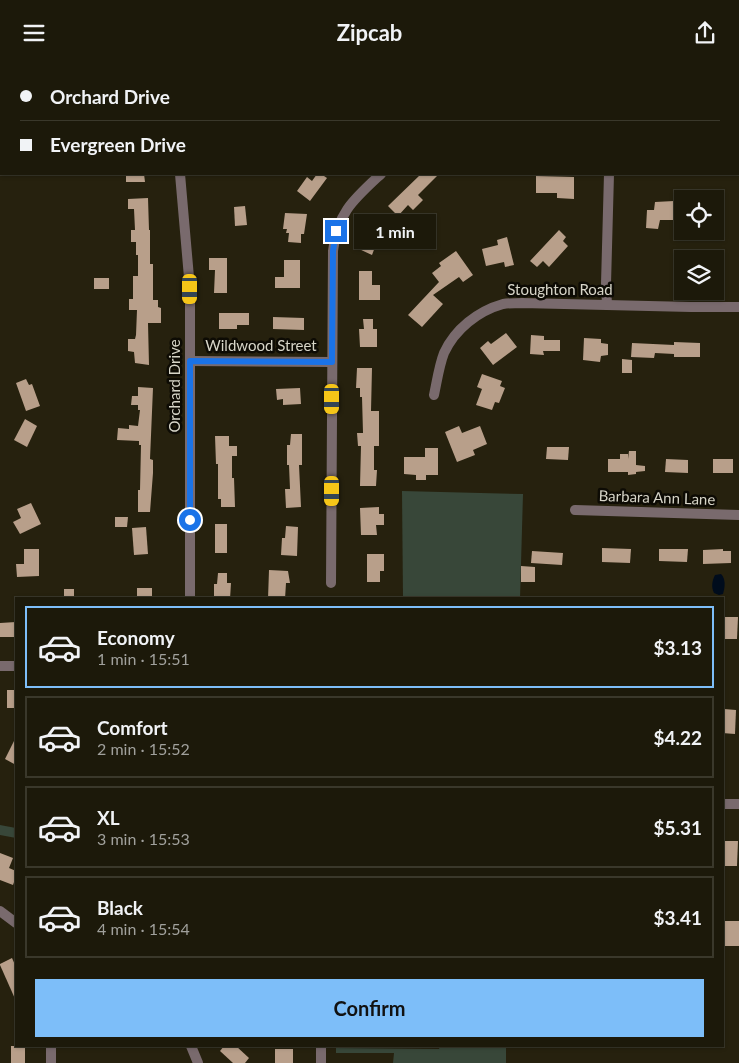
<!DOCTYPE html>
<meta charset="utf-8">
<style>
:root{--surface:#1c190a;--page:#252213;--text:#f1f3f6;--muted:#a0a09c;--line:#3a382b;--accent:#7dbef9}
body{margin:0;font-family:Lato,sans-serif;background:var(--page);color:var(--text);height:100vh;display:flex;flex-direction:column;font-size:19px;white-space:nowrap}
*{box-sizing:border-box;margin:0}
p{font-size:16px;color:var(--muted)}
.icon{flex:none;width:28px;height:28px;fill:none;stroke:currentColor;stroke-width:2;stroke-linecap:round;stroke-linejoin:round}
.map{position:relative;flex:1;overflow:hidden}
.side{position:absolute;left:15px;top:532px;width:709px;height:450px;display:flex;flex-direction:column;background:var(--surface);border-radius:0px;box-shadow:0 1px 4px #0004,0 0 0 1px var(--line)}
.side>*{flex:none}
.hud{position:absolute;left:0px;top:0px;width:740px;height:110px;box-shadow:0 1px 4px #0004,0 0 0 1px var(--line);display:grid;align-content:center;height:110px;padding:0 20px;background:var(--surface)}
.buttons{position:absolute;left:674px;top:125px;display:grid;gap:10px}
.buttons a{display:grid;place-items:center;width:50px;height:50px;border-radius:0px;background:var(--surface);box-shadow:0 1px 4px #0004,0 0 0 1px var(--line);font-size:25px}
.end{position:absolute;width:22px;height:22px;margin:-11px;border:6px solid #1a73e8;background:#fff;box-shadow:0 0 0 2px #fff}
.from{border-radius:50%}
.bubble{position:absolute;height:35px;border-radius:0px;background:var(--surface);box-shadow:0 1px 4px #0004,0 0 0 1px var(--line);font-size:16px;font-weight:700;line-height:35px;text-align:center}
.car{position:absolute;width:15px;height:30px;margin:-15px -8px;border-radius:6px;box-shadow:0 0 4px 1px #0007;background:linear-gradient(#f5c518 24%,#345 0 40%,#f5c518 0 76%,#345 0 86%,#f5c518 0)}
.hud b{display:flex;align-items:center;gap:18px;height:48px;font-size:19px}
.hud b+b{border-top:1px solid var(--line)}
.hud i{width:12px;height:12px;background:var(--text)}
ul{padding:9px 0 0;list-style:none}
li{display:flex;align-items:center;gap:15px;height:82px;margin:0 10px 8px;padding:0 10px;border:2px solid var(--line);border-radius:0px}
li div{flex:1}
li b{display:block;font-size:19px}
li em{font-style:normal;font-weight:700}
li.current{border-color:var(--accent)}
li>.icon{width:45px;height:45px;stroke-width:1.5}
.action{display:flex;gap:10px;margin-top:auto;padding:10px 20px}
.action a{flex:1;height:58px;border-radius:0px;background:var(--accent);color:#111;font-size:20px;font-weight:700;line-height:58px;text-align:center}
header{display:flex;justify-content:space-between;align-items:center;height:65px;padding:0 20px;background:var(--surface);font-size:22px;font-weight:700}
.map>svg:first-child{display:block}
.green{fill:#384739}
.water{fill:#000c1c}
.building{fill:#b89f8a}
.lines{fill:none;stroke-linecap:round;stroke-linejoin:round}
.minor{stroke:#796a6d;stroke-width:10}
.route{stroke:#1a73e8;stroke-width:6}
.labels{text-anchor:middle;stroke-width:5;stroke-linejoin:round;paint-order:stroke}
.street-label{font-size:15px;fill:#d7d5c8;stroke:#0d0b04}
</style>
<header><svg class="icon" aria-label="menu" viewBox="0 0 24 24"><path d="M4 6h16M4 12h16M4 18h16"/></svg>Zipcab<svg class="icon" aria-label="share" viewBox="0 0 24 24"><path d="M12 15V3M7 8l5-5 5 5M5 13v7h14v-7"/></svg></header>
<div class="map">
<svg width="739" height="998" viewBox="0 0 739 998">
<rect width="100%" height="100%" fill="#26210e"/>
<g class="green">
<path d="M 402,426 L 523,429 L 520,534 L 403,534 Z"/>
<path d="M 0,760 L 16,763 L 16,773 L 0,770 Z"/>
<path d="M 440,981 L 506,981 L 506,998 L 393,998 L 394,988 L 336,988 L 336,983 L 439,984 Z"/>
</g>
<path class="water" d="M 721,509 C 726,514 725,522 723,529 L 719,530 L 714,528 C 711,522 712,516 715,510 Z"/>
<g class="building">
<path d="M 126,109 L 144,109 L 145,117 L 126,117 Z"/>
<path d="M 317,109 L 321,109 L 327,113 L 310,136 L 297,126 L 307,112 L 312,116 Z"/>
<path d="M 421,109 L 439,109 L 418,130 L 423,135 L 413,145 L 408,140 L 398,151 L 388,141 Z"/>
<path d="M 536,111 L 574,112 L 574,134 L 557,133 L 557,128 L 536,128 Z"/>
<path d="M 148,133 L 149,165 L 150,165 L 150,199 L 153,199 L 153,235 L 158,235 L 158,242 L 161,243 L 161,258 L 148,258 L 149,300 L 135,298 L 134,287 L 128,286 L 128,274 L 135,274 L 136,270 L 137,245 L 129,245 L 129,234 L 133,234 L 133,211 L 138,211 L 138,190 L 136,190 L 136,177 L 131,177 L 131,165 L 135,165 L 134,144 L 128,144 L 128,134 Z"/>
<path d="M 674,136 L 674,142 L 680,142 L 678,155 L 660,155 L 658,164 L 646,163 L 647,145 L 654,145 L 655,137 Z"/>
<path d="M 245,141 L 247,160 L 235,161 L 234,142 Z"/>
<path d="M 285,148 L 307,149 L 304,169 L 301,169 L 301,178 L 288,177 L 289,168 L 286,168 L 287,164 L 283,164 Z"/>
<path d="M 370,157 L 384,163 L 380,172 L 387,176 L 383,185 L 375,182 L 372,190 L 359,184 Z"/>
<path d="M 559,165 L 566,172 L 563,176 L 568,181 L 549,202 L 543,196 L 537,202 L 530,196 Z"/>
<path d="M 507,172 L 514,200 L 505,202 L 504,197 L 486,201 L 482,184 L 498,180 L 497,175 Z"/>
<path d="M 456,186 L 473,210 L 463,217 L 459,212 L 433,230 L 443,239 L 422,262 L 408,250 L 439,217 L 432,208 L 441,201 L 439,198 Z"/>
<path d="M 209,193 L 227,193 L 227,228 L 214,228 L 215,205 L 209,205 Z"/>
<path d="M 284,195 L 300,195 L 300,223 L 275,223 L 275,212 L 284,212 Z"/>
<path d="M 359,206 L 372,206 L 372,220 L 380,220 L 380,235 L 359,235 Z"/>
<rect x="94" y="213" width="15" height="11"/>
<path d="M 219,248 L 249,248 L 249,260 L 237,260 L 237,264 L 219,264 Z"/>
<path d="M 273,252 L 304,253 L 304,265 L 273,264 Z"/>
<path d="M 363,254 L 373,254 L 373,264 L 377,264 L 377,282 L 360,282 L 359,264 L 364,264 Z"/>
<path d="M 506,268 L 517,282 L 493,300 L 480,283 L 488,276 L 491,279 Z"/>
<path d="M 531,270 L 544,271 L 544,275 L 560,275 L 560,286 L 543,286 L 544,290 L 530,289 Z"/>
<path d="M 584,273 L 601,274 L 601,278 L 608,279 L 608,290 L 601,291 L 600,297 L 583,295 Z"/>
<path d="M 674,277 L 700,278 L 700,292 L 674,292 L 674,289 L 655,288 L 654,293 L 631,292 L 632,278 L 674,280 Z"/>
<path d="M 622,294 L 632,295 L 632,308 L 622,308 Z"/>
<path d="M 357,303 L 372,303 L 371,346 L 379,346 L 379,381 L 374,381 L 374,405 L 377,405 L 376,421 L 360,421 L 361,381 L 358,381 L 357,368 L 363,368 L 362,332 L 360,332 L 360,323 L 356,323 Z"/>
<path d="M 482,309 L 502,316 L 500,321 L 505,323 L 499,338 L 495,337 L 492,345 L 476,340 L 482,324 L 477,322 Z"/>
<path d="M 26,314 L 29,320 L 32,319 L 40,341 L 26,346 L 16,318 Z"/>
<path d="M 138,322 L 153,323 L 150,394 L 153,395 L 153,408 L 150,447 L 138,447 L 138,425 L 140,425 L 141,380 L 139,380 L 139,376 L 117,375 L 118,363 L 129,364 L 129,360 L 138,361 L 140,345 L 138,345 L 138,340 L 131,340 L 132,331 L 138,331 Z"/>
<path d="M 300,323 L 301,339 L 283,340 L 283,334 L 277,335 L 276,324 Z"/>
<path d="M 25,354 L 37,361 L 27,382 L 14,375 Z"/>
<path d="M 459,361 L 462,368 L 480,361 L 487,379 L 473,385 L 475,390 L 457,397 L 445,367 Z"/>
<path d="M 291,369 L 302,369 L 302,400 L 299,400 L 301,442 L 286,443 L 285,424 L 290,424 L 289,400 L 287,400 L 287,380 L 290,380 Z"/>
<path d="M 215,371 L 229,371 L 229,381 L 237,381 L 237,391 L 232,391 L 232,413 L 234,413 L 235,442 L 221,442 L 221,434 L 218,434 L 218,399 L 216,399 Z"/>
<path d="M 547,382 L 569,382 L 568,395 L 546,394 Z"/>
<path d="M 425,383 L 438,383 L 438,410 L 426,410 L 426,415 L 416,415 L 416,410 L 404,409 L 404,392 L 425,392 Z"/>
<path d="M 629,386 L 636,386 L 636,400 L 645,401 L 645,406 L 636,407 L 636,409 L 628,410 L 628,407 L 608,407 L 608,394 L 620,394 L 620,389 L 628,389 L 628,394 Z"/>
<path d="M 666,394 L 688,395 L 688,408 L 665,407 Z"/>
<rect x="713" y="394" width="20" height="14"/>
<path d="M 31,438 L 41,459 L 20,469 L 13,457 L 21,453 L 17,444 Z"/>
<path d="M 379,442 L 379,449 L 384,449 L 384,460 L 376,460 L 377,470 L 361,470 L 360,443 Z"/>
<path d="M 115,452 L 128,452 L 127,462 L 115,462 Z"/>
<rect x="215" y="459" width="12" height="29"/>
<path d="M 286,461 L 298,462 L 297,491 L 281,490 L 282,473 L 285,473 Z"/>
<path d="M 146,462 L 148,489 L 134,490 L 132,463 Z"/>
<path d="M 602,483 L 631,484 L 630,498 L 602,497 Z"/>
<path d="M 24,484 L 39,484 L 39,511 L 17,512 L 16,499 L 24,499 Z"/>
<path d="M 659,484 L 688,484 L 687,497 L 659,496 Z"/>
<path d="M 723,484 L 723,486 L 731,486 L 731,498 L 703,499 L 703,485 Z"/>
<path d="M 532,486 L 563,488 L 562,500 L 531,498 Z"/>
<path d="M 367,489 L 384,489 L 384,506 L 380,506 L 380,517 L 367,517 Z"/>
<path d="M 521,501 L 535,502 L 535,517 L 521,517 Z"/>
<path d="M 269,505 L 288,506 L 290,518 L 286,518 L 285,534 L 268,534 Z"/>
<path d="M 218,508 L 227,508 L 227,518 L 231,518 L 230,534 L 214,534 L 214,519 L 217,519 Z"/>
<rect x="137" y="523" width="15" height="11"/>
<rect x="64" y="524" width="10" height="10"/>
<path d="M 722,552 L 738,552 L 737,574 L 722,574 Z"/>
<path d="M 16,557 L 16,572 L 0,572 L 0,558 Z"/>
<rect x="7" y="625" width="9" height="18"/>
<path d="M 724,644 L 736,645 L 735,669 L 722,668 Z"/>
<path d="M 16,672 L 16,700 L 5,694 Z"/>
<path d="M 722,776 L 738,776 L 737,801 L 722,801 Z"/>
<path d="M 0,788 L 13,793 L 9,803 L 16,806 L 16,811 L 13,820 L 0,815 Z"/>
<rect x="724" y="856" width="15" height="25"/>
<path d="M 12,893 L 16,902 L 16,936 L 0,900 L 0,899 Z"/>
<rect x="11" y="981" width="14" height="17"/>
<path d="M 224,981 L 236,981 L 249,993 L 245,998 L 233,998 L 220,986 Z"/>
<rect x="275" y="984" width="18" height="14"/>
</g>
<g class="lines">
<g class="minor">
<path d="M 172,0 L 172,1"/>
<path d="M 611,1 L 611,0"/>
<path d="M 180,109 L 190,224 L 190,534"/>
<path d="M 607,240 L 606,219 L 609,109"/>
<path d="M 190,296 L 332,297"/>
<path d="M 434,330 C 437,316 439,301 444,288 C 455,264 478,246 503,239 C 509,238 516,238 522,238 L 691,242 L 739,242"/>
<path d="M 575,445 L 739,450"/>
<path d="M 331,518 L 333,186 C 337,148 354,134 381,109"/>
<path d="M 0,601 L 16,601"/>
<path d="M 722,739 L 739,739"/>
<path d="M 0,846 L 16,858"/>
<path d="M 191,981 L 198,998"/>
<path d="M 51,998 L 51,981"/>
<path d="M 321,998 L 321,981"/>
</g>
</g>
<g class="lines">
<path class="route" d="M 190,455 L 190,296 L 332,297 L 333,186 L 336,166"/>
</g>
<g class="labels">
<g class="street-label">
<text x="560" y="230">Stoughton Road</text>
<text x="261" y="286">Wildwood Street</text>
<text transform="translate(175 321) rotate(-90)" y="5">Orchard Drive</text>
<text transform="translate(657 433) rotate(2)" y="5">Barbara Ann Lane</text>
</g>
</g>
</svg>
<div class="buttons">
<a><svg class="icon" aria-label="locate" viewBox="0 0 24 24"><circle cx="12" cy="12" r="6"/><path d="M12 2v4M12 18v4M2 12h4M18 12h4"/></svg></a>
<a><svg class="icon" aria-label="layers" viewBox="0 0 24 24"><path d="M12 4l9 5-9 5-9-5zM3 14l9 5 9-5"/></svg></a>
</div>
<i class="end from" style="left:190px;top:455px"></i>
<i class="end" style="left:336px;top:166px"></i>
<div class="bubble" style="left:354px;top:149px;width:82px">1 min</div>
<i class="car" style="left:190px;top:224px;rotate:180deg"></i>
<i class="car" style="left:332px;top:334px;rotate:180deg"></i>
<i class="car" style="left:332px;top:426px;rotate:180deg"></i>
<div class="hud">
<b><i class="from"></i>Orchard Drive</b>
<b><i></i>Evergreen Drive</b>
</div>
<section class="side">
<ul>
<li class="current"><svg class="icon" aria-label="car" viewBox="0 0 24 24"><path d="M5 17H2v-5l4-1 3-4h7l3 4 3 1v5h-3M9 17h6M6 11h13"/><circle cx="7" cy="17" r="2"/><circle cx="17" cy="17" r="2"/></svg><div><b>Economy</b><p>1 min · 15:51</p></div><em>$3.13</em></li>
<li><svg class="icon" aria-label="car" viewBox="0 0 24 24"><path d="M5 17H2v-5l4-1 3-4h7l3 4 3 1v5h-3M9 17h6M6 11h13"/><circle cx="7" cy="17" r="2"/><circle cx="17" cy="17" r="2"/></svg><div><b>Comfort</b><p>2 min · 15:52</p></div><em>$4.22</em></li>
<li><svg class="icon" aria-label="car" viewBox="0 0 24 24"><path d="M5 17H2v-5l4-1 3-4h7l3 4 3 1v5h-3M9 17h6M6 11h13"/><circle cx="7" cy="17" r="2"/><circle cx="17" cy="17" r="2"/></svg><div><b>XL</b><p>3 min · 15:53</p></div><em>$5.31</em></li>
<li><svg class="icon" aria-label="car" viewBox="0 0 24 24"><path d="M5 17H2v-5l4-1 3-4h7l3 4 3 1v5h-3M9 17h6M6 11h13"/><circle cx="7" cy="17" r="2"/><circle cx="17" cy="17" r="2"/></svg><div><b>Black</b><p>4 min · 15:54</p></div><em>$3.41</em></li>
</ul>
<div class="action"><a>Confirm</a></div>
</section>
</div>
